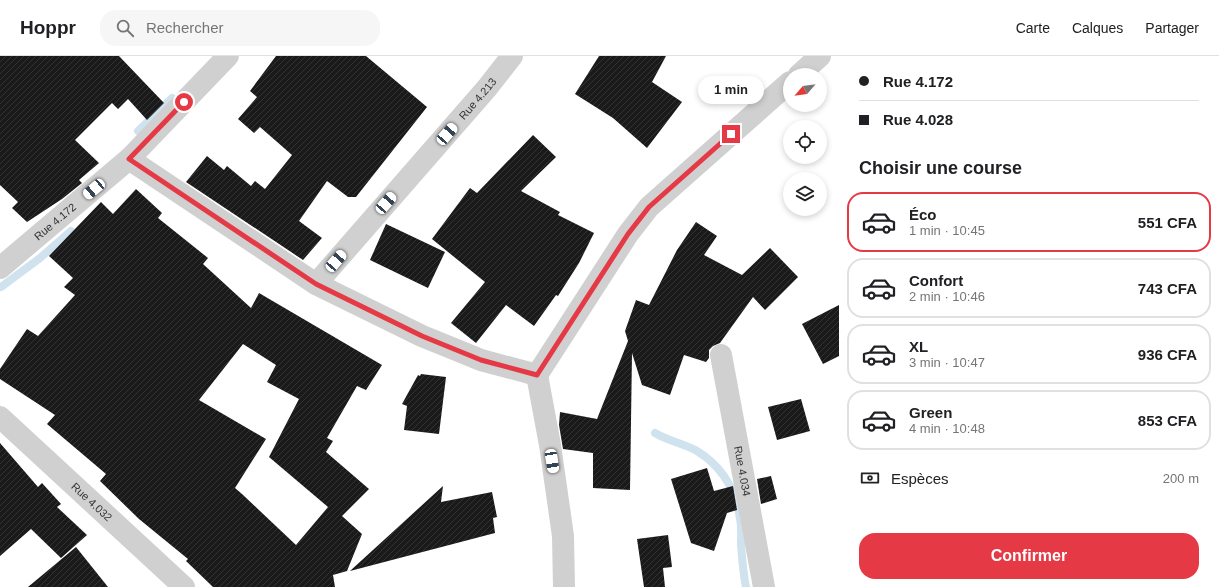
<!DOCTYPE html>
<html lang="fr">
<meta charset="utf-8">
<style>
:root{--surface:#fff;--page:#f6f6f6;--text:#202124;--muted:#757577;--line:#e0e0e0;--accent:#e63946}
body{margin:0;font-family:Arial,sans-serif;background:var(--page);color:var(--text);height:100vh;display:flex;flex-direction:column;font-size:15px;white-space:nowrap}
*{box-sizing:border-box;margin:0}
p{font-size:13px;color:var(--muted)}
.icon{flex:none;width:22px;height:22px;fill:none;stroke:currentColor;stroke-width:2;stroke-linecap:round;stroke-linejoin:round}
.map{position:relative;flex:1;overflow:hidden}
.drawer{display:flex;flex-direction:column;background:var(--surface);width:380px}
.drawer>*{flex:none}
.top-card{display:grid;align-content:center;height:88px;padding:0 20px;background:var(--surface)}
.needle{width:26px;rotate:242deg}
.buttons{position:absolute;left:783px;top:12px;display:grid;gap:8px}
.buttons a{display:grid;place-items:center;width:44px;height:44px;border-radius:50%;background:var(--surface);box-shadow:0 2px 6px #0003;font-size:20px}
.end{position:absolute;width:18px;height:18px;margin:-9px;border:5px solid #e63946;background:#fff;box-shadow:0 0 0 2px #fff}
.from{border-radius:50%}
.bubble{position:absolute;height:28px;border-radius:14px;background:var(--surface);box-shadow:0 2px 6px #0003;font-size:13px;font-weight:600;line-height:28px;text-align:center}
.car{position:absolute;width:12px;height:24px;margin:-12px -6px;border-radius:5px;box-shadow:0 0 3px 1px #0007;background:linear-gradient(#fff 24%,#345 0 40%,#fff 0 76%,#345 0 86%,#fff 0)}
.top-card b{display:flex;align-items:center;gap:14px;height:38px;font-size:15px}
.top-card b+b{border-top:1px solid var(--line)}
.top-card i{width:10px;height:10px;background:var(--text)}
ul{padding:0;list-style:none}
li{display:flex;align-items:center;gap:12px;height:60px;margin:0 8px 6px;padding:0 12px;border:2px solid var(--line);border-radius:16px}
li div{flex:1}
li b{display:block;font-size:15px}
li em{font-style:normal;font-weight:600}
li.active{border-color:var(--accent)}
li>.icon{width:36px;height:36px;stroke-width:1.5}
h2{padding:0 20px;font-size:18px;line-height:48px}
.pay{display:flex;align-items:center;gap:10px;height:44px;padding:0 20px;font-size:15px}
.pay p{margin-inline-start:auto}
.button{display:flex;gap:8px;margin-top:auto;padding:8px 20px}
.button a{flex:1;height:46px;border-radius:16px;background:var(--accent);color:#fff;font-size:16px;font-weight:600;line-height:46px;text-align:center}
header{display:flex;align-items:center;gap:24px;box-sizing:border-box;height:56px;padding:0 20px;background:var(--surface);border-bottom:1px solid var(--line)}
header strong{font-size:19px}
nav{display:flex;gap:22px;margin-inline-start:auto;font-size:14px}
.search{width:280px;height:36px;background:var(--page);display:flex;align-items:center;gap:10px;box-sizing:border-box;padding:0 14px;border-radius:16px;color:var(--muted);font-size:15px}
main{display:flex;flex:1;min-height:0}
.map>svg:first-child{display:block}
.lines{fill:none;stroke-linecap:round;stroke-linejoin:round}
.stream{stroke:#cfe2ee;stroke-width:8}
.building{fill:url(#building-hatch);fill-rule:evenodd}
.street{stroke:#d0d0d0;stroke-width:22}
.route{stroke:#e63946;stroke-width:5}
.labels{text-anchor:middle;stroke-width:4;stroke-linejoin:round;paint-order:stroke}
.street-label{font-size:11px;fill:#333;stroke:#fff}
</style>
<header>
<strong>Hoppr</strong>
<div class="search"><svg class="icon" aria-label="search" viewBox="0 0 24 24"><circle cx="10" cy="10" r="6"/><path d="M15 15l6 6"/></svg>Rechercher</div>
<nav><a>Carte</a><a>Calques</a><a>Partager</a></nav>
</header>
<main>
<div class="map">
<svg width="839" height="531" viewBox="0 0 839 531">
<defs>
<pattern id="building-hatch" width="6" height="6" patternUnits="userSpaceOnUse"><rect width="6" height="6" fill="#1a1a1a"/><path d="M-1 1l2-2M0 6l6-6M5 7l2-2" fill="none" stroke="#333"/></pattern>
</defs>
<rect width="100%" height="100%" fill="#fff"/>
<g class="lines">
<g class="stream">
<path d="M 138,75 L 172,42"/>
<path d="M 1,231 L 40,202 L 71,175"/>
<path d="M 655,377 C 668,385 685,388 697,395 C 723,411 736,434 740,463 C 742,471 741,480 741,488 C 742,502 743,517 746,531"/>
</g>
</g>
<g class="building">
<path d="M 0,0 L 119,0 L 164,47 L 147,64 L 128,43 L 118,53 L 112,47 L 75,84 L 99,107 L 79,124 L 82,127 L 62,143 L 27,166 L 12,152 L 18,146 L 0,129 Z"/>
<path d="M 276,0 L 366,0 L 427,51 L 356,141 L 348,141 L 327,125 L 299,165 L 322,182 L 303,204 L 186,126 L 207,100 L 224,114 L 227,110 L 251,130 L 255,125 L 265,133 L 292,99 L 260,71 L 254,77 L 238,63 L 257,41 L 250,35 Z"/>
<path d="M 599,0 L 666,0 L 652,26 L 682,46 L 647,92 L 613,62 L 575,38 Z"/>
<path d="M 533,79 L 556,101 L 521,135 L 560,156 L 558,159 L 594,177 L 579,207 L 558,240 L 556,239 L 534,270 L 506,249 L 476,287 L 451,267 L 485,226 L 432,183 L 470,132 L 477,137 Z"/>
<path d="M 136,133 L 162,157 L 158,162 L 208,202 L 203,208 L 251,252 L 259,237 L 382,309 L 366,334 L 357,330 L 327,382 L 333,385 L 326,396 L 369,433 L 342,460 L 362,478 L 347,515 L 333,519 L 335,531 L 213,531 L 186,505 L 188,503 L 139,463 L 100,425 L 106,418 L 47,368 L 55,359 L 0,323 L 0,313 L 27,273 L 38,280 L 75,239 L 64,231 L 73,222 L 49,200 L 101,146 L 113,158 ZM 243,288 L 276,309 L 267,326 L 299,343 L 269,401 L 328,451 L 296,489 L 242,438 L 235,432 L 266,383 L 199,344 Z"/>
<path d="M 696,166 L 717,180 L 704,199 L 742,219 L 770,192 L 798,221 L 765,254 L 753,241 L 720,287 L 713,290 L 709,294 L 709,302 L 706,306 L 684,299 L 670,339 L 642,329 L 632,297 L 630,434 L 593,432 L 593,397 L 563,393 L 559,369 L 560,356 L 597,363 L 628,285 L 625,275 L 636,244 L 649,249 L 677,194 Z"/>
<path d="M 386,168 L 445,196 L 428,232 L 370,204 Z"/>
<path d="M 839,249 L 839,300 L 823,308 L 802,268 Z"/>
<path d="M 421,318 L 446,321 L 439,378 L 404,374 L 407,350 L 402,348 L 418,319 L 420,320 Z"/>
<path d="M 801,343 L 810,375 L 777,384 L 768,351 Z"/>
<path d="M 0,387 L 38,431 L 42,427 L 61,448 L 57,451 L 87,479 L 61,502 L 31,473 L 0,500 Z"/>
<path d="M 707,412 L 714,435 L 733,430 L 737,454 L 727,457 L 714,495 L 691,487 L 671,423 Z"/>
<path d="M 771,420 L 777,443 L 761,448 L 757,423 Z"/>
<path d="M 443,430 L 441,446 L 492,436 L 497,461 L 493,462 L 495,477 L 350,515 Z"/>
<path d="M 668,479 L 672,511 L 663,512 L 665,531 L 644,531 L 637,483 Z"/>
<path d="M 76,491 L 108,531 L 28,531 Z"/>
</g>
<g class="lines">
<g class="street">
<path d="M 799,19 L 820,0"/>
<path d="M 129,103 L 316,228 L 422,280 L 481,304 L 537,319 L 628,178 L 649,151 L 790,26"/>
<path id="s1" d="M 0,212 L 129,103 L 228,0"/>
<path id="s2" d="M 316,228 L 487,32 L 512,0"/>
<path id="s3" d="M 721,299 L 764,531"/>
<path d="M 537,319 L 550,389 L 563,480 L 564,531"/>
<path id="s4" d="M 0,361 L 184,531"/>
</g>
</g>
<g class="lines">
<path class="route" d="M 184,46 L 129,103 L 316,228 L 422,280 L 481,304 L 537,319 L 628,178 L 649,151 L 731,78"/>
</g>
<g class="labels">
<g class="street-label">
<text dy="4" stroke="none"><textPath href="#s2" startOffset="246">Rue 4.213</textPath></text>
<text dy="4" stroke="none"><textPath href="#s1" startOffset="72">Rue 4.172</textPath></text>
<text dy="4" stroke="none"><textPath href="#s3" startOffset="118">Rue 4.034</textPath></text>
<text dy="4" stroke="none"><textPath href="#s4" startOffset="125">Rue 4.032</textPath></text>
</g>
</g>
</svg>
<div class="buttons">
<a><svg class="needle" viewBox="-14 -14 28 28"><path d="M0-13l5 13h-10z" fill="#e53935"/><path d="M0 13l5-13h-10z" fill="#757577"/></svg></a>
<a><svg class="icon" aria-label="locate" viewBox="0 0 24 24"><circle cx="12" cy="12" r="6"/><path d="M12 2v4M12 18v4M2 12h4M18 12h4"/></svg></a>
<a><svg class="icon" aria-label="layers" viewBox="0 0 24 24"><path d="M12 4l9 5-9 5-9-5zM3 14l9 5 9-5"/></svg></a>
</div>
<i class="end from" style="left:184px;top:46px"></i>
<i class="end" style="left:731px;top:78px"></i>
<div class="bubble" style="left:698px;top:20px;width:66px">1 min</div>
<i class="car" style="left:447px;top:78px;rotate:41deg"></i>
<i class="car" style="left:94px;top:133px;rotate:230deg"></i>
<i class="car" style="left:386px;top:147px;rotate:41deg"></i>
<i class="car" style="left:336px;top:205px;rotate:41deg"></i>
<i class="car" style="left:552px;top:405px;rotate:171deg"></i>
</div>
<section class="drawer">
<div class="top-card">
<b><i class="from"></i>Rue 4.172</b>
<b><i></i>Rue 4.028</b>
</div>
<h2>Choisir une course</h2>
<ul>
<li class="active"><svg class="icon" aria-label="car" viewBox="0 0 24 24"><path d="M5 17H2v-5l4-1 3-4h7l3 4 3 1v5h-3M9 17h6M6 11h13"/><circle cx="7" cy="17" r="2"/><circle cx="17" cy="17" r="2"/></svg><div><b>Éco</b><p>1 min · 10:45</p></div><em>551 CFA</em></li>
<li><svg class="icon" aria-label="car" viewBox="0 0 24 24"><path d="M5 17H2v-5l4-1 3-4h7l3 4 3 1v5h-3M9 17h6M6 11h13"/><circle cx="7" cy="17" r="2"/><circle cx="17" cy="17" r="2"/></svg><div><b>Confort</b><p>2 min · 10:46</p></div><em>743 CFA</em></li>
<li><svg class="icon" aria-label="car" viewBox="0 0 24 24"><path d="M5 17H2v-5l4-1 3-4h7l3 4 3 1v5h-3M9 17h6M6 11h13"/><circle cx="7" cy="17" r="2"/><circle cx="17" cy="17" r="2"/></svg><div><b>XL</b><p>3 min · 10:47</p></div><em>936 CFA</em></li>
<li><svg class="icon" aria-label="car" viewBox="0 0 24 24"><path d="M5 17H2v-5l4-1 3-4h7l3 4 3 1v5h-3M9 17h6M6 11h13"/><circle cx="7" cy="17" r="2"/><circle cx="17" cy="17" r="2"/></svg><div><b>Green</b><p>4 min · 10:48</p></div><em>853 CFA</em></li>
</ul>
<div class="pay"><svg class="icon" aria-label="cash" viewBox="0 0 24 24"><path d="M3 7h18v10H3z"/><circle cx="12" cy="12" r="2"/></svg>Espèces<p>200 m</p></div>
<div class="button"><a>Confirmer</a></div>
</section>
</main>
